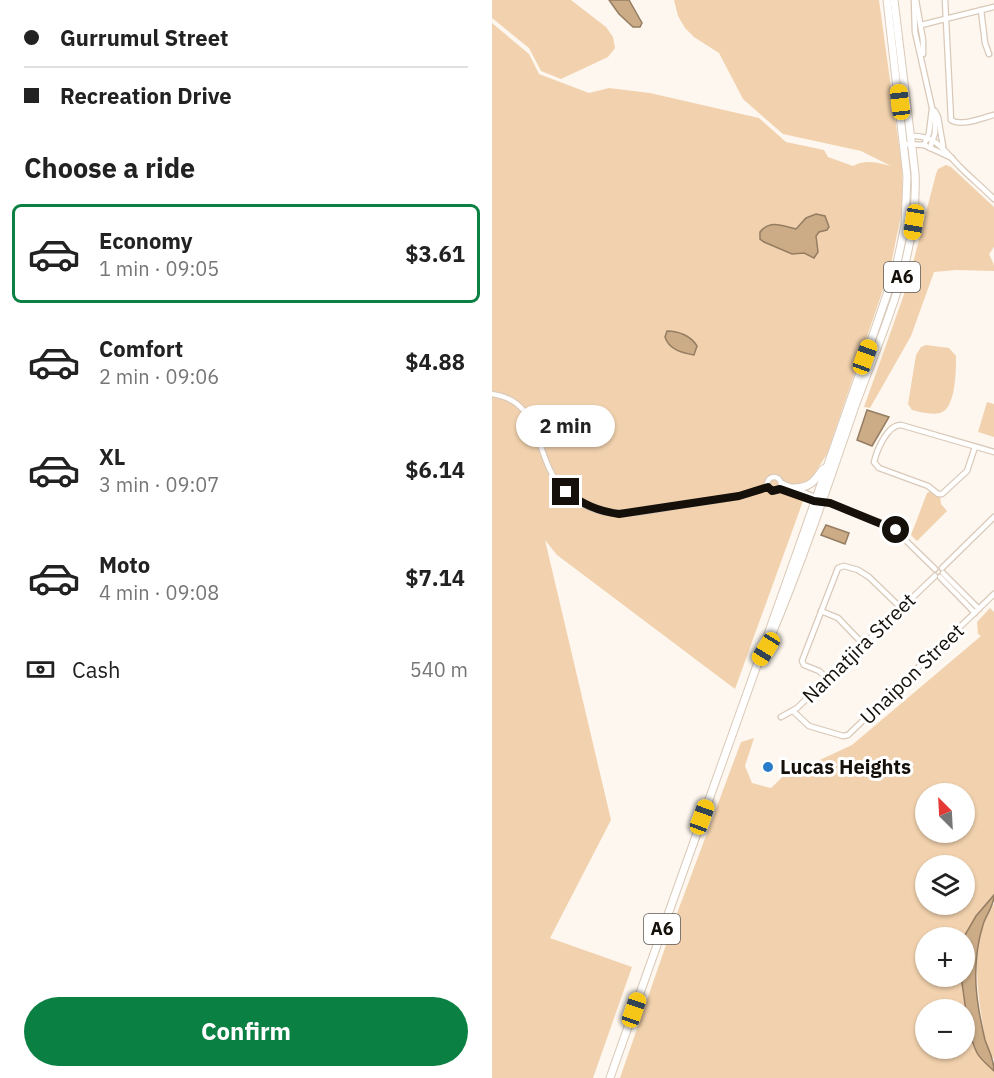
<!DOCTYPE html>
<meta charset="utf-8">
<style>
:root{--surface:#fff;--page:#f2f2f2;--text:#222;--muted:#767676;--line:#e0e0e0;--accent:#0b8043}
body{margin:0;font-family:"IBM Plex Sans",sans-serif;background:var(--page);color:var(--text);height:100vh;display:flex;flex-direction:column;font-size:22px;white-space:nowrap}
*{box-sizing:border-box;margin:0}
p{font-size:20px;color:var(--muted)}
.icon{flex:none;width:33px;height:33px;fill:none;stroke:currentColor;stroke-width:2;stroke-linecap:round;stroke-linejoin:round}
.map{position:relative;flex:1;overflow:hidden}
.side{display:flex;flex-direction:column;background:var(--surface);width:492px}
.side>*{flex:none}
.banner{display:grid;align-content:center;height:132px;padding:0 24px;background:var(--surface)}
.needle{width:39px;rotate:336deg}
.tools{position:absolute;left:423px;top:783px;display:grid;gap:12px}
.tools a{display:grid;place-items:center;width:60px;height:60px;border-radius:50%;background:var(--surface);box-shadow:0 2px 4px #0004;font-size:30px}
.end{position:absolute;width:27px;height:27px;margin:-14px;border:8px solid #16100a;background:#fff;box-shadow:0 0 0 3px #fff}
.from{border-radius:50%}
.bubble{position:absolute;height:42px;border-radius:21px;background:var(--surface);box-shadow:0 2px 4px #0004;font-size:20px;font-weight:700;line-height:42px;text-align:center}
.car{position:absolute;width:18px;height:36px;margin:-18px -9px;border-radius:8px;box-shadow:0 0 4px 2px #0007;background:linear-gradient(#f5c518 24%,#345 0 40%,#f5c518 0 76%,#345 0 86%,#f5c518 0)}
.banner b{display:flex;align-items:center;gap:21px;height:57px;font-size:22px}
.banner b+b{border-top:2px solid var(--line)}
.banner i{width:15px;height:15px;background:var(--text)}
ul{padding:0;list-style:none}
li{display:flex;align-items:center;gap:18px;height:99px;margin:0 12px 9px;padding:0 12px;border:3px solid transparent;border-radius:9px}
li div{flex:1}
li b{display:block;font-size:22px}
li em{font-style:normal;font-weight:700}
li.on{border-color:var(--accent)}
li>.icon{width:54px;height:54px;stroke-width:1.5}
h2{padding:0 24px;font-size:27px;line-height:72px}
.pay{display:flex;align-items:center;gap:15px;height:66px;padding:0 24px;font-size:22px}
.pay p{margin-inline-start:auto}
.button{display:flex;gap:12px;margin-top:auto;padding:12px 24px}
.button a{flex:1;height:69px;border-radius:36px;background:var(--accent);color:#fff;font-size:24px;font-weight:700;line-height:69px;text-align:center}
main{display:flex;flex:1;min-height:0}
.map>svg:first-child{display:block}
.green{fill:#f2d2ae;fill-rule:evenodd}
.water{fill:#ccac87;stroke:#957d62;stroke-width:1.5}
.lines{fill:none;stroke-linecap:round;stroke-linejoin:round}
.minor-casing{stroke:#dac9b8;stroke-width:7}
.highway-casing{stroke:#dac9b8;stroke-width:9}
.minor{stroke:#fff;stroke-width:4.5}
.highway{stroke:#fff;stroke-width:7}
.route{stroke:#16100a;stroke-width:8}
.poi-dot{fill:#297cca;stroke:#fff;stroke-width:2}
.labels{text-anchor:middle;stroke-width:6;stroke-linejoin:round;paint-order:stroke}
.shield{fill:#fff;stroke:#5c5854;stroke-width:1.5}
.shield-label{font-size:18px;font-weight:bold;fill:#16100a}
.street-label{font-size:20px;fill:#16100a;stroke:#fff}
.poi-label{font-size:20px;font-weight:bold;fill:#16100a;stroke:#fff;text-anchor:start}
</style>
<main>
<section class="side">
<div class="banner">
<b><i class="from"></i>Gurrumul Street</b>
<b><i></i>Recreation Drive</b>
</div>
<h2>Choose a ride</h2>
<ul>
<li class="on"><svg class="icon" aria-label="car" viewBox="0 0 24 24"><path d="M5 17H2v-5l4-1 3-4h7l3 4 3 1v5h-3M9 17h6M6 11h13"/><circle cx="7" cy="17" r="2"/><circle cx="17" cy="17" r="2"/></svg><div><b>Economy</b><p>1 min · 09:05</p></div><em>$3.61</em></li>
<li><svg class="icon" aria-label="car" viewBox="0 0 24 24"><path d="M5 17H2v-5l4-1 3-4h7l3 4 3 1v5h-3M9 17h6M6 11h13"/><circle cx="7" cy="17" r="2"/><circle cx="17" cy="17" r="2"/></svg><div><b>Comfort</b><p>2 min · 09:06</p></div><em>$4.88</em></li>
<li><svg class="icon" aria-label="car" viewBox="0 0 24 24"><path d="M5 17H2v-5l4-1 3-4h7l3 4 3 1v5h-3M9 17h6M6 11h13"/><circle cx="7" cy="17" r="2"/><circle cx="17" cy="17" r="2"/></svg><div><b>XL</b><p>3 min · 09:07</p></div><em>$6.14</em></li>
<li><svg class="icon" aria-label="car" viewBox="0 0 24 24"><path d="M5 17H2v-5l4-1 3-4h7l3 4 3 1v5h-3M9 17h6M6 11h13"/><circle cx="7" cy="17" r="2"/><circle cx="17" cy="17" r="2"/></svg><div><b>Moto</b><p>4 min · 09:08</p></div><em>$7.14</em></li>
</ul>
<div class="pay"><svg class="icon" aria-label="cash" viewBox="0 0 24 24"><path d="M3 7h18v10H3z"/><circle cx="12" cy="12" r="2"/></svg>Cash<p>540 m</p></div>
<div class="button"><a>Confirm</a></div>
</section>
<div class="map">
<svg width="502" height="1078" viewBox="0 0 502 1078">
<rect width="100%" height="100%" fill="#fdf7ef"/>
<g class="green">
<path d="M 0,0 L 79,0 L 114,27 L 121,37 L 123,48 L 116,57 L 69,79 L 49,71 L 37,48 L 0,18 Z"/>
<path d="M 182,0 L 387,0 L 410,168 L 410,210 L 398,269 L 335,454 L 319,479 L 243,689 L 65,555 L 53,540 L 119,820 L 58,938 L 140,967 L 101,1078 L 0,1078 L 0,23 L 37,54 L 47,74 L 97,93 L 117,88 L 158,93 L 267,118 L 294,142 L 332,150 L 336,157 L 361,166 C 375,159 385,163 399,166 L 369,151 L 291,134 L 251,99 L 227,53 L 202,37 L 193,28 L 186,16 Z"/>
<path d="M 454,165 L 459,167 L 502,207 L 502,247 L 497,254 L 502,265 L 502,271 L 464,270 L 442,272 L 419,336 L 378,408 L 372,407 L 415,286 L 444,174 L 446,169 Z"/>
<path d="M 434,345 L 457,348 L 464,356 C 464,370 464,409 448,413 C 439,415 428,412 420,410 L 416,404 L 424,355 L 429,347 Z"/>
<path d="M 495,402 L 502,404 L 502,437 L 486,432 Z"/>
<path d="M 439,491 L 448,496 L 449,504 L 455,511 L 425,541 L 418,534 L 421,530 L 435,493 Z"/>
<path d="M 498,608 L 502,612 L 502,895 L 484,916 L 472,937 L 434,938 L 434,976 L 469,977 C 473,999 475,1033 485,1053 C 489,1060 496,1065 502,1071 L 502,1078 L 128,1078 L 184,916 L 249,742 L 262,738 L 253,766 L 260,783 L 279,788 L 308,760 L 319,764 L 360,745 L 489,636 L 486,634 L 485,622 ZM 434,794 L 472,794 L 472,832 L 434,832 ZM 434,866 L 472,866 L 472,904 L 434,904 ZM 434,1010 L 472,1010 L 472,1048 L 434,1048 Z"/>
<path d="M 502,904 L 502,1059 C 493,1048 492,1034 490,1020 C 484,981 479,938 502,904 Z"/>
</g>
<g class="water">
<path d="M 117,0 L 137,0 L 150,23 L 148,27 L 141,27 L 127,14 Z"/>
<path d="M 324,214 L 333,216 L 337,227 L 335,230 L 327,232 L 324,236 L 326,252 L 322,258 L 312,253 L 300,254 L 272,242 L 268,239 L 268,232 C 278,219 291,226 304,229 L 314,218 Z"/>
<path d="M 175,331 C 187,331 199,336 205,346 L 202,355 C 191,353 177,350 173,337 Z"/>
<path d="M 375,410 L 397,417 L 380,446 L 365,440 Z"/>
<path d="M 334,525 L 357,533 L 353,544 L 329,535 Z"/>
<path d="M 502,895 C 502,907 494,914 491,925 C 485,944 483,965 484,985 C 485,1003 489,1023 493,1040 C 497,1051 502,1059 502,1071 C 496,1065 489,1060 485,1053 C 475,1033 473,999 469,977 L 472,976 L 473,935 L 484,916 Z"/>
</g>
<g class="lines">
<g class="minor-casing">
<g id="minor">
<path d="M 422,0 L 423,32 L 443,121 L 443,133 L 438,148"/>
<path d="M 424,0 L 431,40 L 431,54"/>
<path d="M 453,0 L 459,120 C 469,127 490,118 502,115"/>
<path d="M 489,10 L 493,43 L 497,54"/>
<path d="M 429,25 L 502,7"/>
<path d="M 443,111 L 446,117 L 451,146"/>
<path d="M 418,136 C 445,135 451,150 468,167 C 479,178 491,188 502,199"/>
<path d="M 412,144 L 432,145 L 460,158"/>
<path d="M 432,145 L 437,133 L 440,109"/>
<path d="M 0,394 C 52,401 41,457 70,488 C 80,499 97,510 113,512 C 137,516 162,510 186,506 C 216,501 247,499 276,487"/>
<path d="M 483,447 L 475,471 L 450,494 L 446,494 L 436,486 L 387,468 L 382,462 C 385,450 395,425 409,425 L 502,452"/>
<circle cx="282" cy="484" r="7"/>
<path d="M 290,483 L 325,498"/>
<path d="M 288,489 L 322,501 L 338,503 L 400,527 L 443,569"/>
<path d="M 450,568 L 502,517"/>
<path d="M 451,573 L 487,609"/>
<path d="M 448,577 L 483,613"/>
<path d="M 329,611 L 346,618 L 371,644"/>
<path d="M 336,679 L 327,671 L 312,665 L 310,661 L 346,568 L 352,566 L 366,570 L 377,577 L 409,608"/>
<path d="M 301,711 L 317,726 L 351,736 L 356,735 L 502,594"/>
<path d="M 289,717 L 305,708 L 443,576"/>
</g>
</g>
<g class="highway-casing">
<g id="highway">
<path d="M 300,488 C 318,488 322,482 331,469"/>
<path d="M 279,636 C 310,562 336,485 362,409 C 390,331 427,258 423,173 L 402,0"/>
<path d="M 118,1078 C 213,808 312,539 404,268 L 413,225 L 415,177 L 395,0"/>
</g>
</g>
<use href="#minor" class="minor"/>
<use href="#highway" class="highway"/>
</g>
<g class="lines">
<path class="route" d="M 74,492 C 91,504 105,511 127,514 L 247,496 L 276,487 L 280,491 L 288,489 L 322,501 L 338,503 L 404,530"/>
</g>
<circle class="poi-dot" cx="276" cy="767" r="6"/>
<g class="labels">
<g class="shield">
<rect x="392" y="262" width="36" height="30" rx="4.5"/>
<rect x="152" y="914" width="36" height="30" rx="4.5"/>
</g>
<g class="shield-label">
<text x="410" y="283">A6</text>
<text x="170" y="935">A6</text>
</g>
<g class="street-label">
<text transform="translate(367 648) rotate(-44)" y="7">Namatjira Street</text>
<text transform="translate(420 674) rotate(-44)" y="7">Unaipon Street</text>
</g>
<g class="poi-label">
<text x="288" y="774">Lucas Heights</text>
</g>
</g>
</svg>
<div class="tools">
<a><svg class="needle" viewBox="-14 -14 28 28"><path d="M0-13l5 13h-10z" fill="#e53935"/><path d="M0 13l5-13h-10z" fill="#767676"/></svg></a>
<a><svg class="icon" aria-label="layers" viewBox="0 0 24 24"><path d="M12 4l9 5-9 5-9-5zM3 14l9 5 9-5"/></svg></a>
<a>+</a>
<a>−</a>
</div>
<i class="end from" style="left:404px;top:530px"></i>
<i class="end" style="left:74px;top:492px"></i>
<div class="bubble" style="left:24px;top:405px;width:99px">2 min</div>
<i class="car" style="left:408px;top:102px;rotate:353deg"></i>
<i class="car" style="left:422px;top:222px;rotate:189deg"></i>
<i class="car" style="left:373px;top:357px;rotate:20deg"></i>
<i class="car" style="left:274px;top:649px;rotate:212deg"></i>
<i class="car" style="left:210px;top:817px;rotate:20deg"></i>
<i class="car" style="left:142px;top:1010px;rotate:19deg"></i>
</div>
</main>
